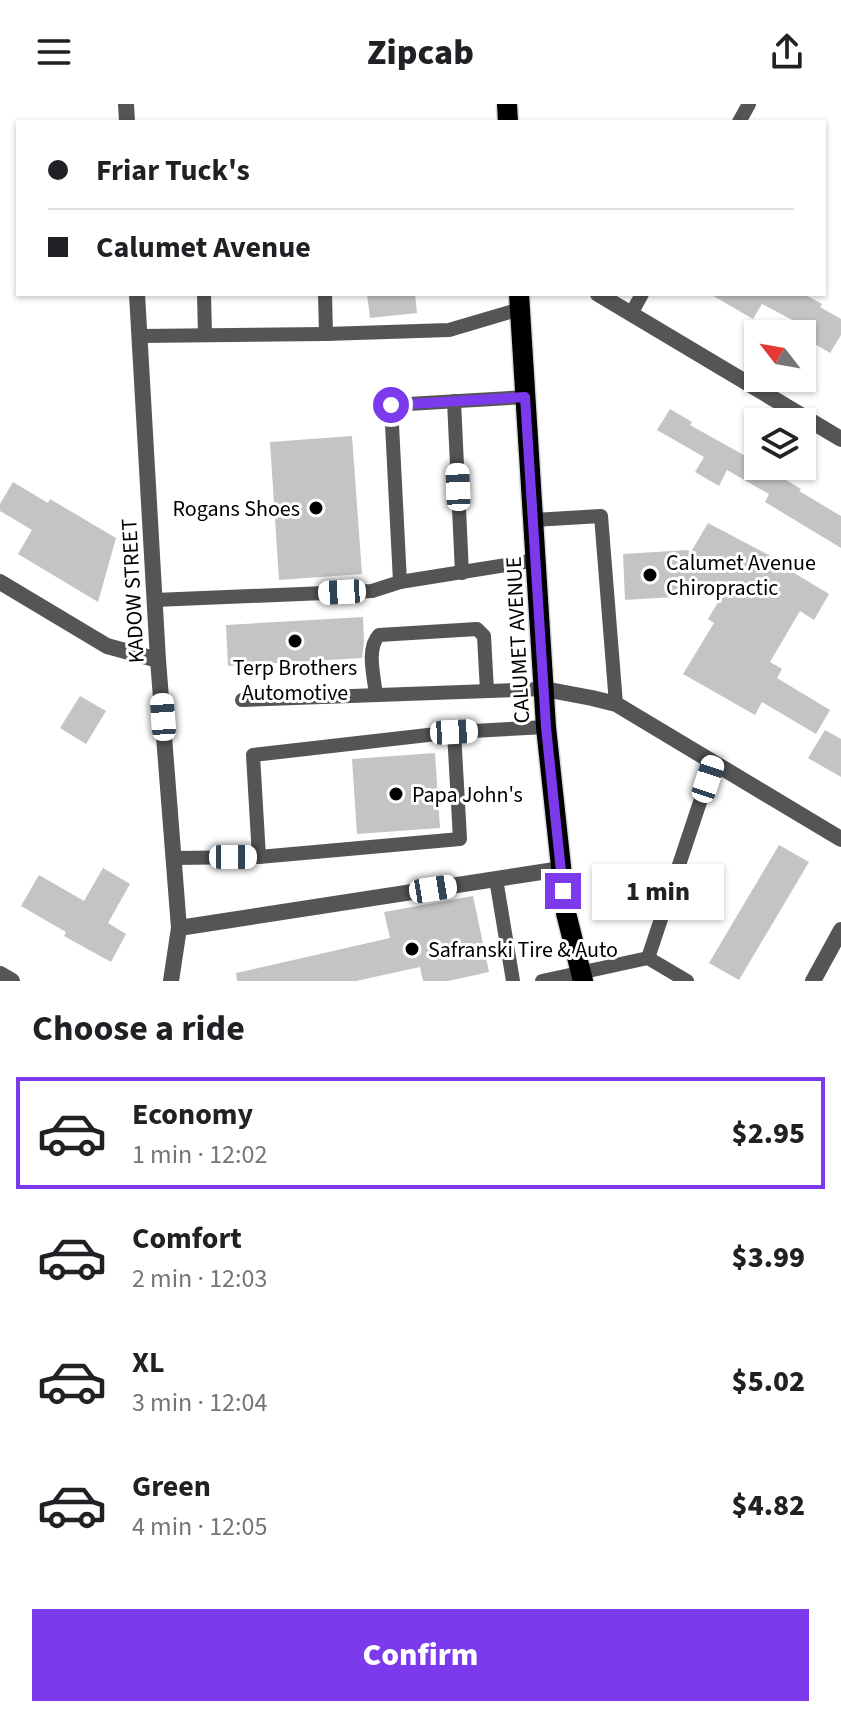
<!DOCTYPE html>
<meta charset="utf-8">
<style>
:root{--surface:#fff;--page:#f6f6f6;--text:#202124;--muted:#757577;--line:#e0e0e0;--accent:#7c3aed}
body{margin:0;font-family:"Source Sans 3",sans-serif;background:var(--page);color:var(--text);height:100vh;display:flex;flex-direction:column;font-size:30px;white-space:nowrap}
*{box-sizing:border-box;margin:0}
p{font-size:26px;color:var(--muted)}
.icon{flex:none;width:44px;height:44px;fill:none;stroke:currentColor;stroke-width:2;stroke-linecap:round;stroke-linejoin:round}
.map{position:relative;height:877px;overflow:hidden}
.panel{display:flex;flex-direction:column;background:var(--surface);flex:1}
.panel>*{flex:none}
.hud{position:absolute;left:16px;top:16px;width:810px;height:176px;border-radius:0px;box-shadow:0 2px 6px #0004;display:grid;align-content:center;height:176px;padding:0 32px;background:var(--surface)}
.needle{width:52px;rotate:301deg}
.tools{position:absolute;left:744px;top:216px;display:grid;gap:16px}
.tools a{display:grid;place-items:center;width:72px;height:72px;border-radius:0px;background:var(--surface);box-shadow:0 2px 6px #0004;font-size:40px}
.end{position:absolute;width:36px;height:36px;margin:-18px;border:10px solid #7c3aed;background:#fff;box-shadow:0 0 0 4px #fff}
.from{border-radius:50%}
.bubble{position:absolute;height:56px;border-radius:0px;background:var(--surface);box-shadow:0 2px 6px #0004;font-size:26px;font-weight:800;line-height:56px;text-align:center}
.car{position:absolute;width:24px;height:48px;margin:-24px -12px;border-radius:10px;box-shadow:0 0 6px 2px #0007;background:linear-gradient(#fff 24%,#345 0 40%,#fff 0 76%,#345 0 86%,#fff 0)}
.hud b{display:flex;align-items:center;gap:28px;height:76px;font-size:30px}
.hud b+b{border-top:2px solid var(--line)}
.hud i{width:20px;height:20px;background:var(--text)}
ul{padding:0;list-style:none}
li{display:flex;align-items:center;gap:24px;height:112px;margin:0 16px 12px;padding:0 16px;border:4px solid transparent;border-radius:0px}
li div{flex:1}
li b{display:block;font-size:30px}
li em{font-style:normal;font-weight:800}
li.current{border-color:var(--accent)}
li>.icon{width:72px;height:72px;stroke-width:1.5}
h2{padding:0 32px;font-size:36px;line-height:96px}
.action{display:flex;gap:16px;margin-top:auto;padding:16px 32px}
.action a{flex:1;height:92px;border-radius:0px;background:var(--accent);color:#fff;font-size:32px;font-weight:800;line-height:92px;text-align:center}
header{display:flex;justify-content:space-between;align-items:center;height:104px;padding:0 32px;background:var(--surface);font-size:36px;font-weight:800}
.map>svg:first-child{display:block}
.building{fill:#c4c4c4}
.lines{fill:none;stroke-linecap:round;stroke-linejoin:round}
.primary-casing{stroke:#dbdbdb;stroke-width:23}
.service{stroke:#555;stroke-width:14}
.minor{stroke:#555;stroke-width:16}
.primary{stroke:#000;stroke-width:20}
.route{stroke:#7c3aed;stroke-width:10}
.poi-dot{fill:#000;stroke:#fff;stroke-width:3}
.labels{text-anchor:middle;stroke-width:6;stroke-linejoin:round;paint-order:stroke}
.poi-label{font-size:22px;fill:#000;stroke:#fff;text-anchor:start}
.street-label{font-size:22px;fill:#000;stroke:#fff}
</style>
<header><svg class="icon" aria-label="menu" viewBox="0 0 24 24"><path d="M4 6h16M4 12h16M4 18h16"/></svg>Zipcab<svg class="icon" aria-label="share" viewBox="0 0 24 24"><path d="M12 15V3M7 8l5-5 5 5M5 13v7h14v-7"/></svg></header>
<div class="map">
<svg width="841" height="877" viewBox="0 0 841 877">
<rect width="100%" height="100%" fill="#fff"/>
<g class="building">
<path d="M 367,190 L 415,190 L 417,209 L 370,214 Z"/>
<path d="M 710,190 L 804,190 L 822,200 L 820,203 L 841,215 L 841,231 L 830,249 L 808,236 L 813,227 L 762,200 L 753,215 Z"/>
<path d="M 670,305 L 692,318 L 690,321 L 758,359 L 758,362 L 763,362 L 801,385 L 799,387 L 841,412 L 841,444 L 765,398 L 769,390 L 727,366 L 719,382 L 695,368 L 704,353 L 657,326 Z"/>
<path d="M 352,332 L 362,470 L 279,476 L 270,338 Z"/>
<path d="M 13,378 L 48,399 L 50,395 L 116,434 L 98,498 L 18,450 L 32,426 L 0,407 L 0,400 Z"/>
<path d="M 708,419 L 782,458 L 781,461 L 829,490 L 814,516 L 800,507 L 770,558 L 782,565 L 777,574 L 830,606 L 816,630 L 762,598 L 755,611 L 683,570 L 714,519 L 708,515 L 723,490 L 625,496 L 623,450 L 687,446 L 691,448 Z"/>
<path d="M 363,513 L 364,538 L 362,554 L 228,562 L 226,521 Z"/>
<path d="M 80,592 L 106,607 L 86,640 L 60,624 Z"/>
<path d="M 825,626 L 841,635 L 841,673 L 808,654 Z"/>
<path d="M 435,649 L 440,724 L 357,730 L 352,655 Z"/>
<path d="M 779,741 L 809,758 L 739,876 L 709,859 Z"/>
<path d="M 103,764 L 130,780 L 108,819 L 126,830 L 111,858 L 64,832 L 66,828 L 21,802 L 39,771 L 84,797 Z"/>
<path d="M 473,792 L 489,868 L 448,877 L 423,877 L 420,863 L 356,877 L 237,877 L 236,869 L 390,834 L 384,808 Z"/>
</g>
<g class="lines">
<g class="primary-casing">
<g id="primary">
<path d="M 507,0 L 508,18"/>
<path d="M 519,190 L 546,623 L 566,809 L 583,877"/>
</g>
</g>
<g class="service">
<path d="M 739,18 L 749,0"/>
<path d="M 204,190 L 205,231"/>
<path d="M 325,190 L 326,230"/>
<path d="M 631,210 L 642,190"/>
<path d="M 139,232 L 326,230 L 449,226 L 520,205"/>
<path d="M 454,297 L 462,469"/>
<path d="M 534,416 L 601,412 L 616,600"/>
<path d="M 400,478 L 391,301 L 525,293"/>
<path d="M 155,496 L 372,487 L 400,478 L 537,456"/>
<path d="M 376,591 C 374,572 366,545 379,531 L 477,525 L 484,532 L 487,587"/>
<path d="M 242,596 L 544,585"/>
<path d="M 259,753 L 253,651 L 454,628"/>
<path d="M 174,754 L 259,753 L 460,735 L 454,628 L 546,623"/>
<path d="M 496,775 L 513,877"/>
<path d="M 648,854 L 713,659"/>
<path d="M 542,877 L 648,854 L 687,877"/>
</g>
<g class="minor">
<path d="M 126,0 L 127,18"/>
<path d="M 137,190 L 158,556 L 179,824 L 171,877"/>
<path d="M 598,190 L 841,335"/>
<path d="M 0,478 L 107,542 L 158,556"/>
<path d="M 544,585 L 592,594 L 616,600 L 841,735"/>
<path d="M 179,824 L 561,765"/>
<path d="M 0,870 L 12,877"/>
<path d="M 813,877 L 841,826"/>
</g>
<use href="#primary" class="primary"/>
</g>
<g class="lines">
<path class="route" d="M 391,301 L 525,293 L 546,623 L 563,787"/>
</g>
<g class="poi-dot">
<circle cx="316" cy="404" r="8"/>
<circle cx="650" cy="471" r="8"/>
<circle cx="295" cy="537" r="8"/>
<circle cx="396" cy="690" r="8"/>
<circle cx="412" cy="845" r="8"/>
</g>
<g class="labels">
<g class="poi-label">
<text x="300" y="412" text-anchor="end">Rogans Shoes</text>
<text x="666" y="466">Calumet Avenue<tspan x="666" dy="25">Chiropractic</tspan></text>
<text x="295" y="571" text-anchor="middle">Terp Brothers<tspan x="295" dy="25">Automotive</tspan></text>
<text x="412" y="698">Papa John's</text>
<text x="428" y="853">Safranski Tire &amp; Auto</text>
</g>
<g class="street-label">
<text transform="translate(132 487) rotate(-93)" y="8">KADOW STREET</text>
<text transform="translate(517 536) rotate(-93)" y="8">CALUMET AVENUE</text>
</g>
</g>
</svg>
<div class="tools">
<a><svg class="needle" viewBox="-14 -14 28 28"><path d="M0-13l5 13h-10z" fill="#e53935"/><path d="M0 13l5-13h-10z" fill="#757577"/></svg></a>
<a><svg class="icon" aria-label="layers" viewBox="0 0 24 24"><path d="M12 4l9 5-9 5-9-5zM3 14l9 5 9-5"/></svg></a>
</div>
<i class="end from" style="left:391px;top:301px"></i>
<i class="end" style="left:563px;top:787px"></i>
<div class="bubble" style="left:592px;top:760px;width:132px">1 min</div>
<i class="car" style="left:458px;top:383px;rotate:358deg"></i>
<i class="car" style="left:342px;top:488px;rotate:267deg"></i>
<i class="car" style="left:163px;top:613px;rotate:356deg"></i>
<i class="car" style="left:454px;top:628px;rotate:87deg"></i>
<i class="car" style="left:708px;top:675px;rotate:18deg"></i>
<i class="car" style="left:233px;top:753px;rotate:90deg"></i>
<i class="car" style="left:433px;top:785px;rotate:81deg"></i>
<div class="hud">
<b><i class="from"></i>Friar Tuck's</b>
<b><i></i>Calumet Avenue</b>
</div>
</div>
<section class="panel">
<h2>Choose a ride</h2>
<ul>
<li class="current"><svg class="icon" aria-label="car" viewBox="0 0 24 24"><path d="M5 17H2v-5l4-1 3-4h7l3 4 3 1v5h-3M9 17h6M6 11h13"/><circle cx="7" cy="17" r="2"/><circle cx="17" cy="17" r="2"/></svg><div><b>Economy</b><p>1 min · 12:02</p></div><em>$2.95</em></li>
<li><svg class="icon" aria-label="car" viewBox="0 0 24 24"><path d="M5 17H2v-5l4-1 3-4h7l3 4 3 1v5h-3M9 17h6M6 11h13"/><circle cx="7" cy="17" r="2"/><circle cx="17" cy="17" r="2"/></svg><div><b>Comfort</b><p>2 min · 12:03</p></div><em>$3.99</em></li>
<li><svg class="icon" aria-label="car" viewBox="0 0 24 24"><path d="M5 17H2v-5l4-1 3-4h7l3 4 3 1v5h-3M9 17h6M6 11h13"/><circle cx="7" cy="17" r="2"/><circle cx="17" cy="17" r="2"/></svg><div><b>XL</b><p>3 min · 12:04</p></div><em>$5.02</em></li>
<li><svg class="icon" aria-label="car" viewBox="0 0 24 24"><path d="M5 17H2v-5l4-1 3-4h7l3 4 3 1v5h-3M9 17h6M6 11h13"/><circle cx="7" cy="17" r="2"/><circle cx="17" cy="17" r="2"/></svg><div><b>Green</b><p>4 min · 12:05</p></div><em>$4.82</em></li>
</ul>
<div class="action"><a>Confirm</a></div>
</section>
